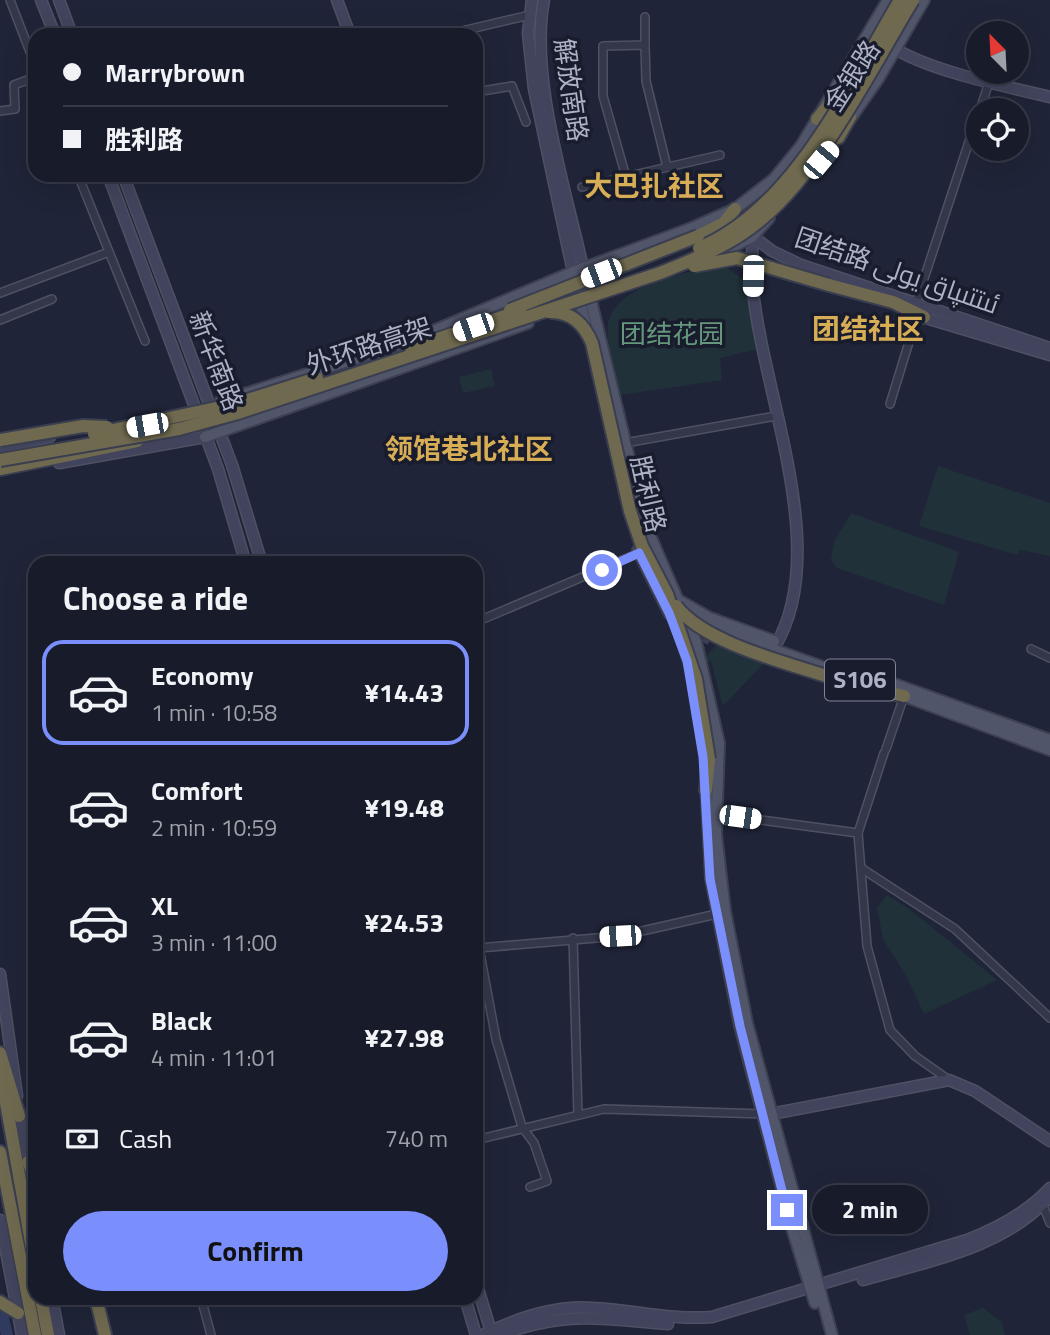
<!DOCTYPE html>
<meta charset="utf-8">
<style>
:root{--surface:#171b2a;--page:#242836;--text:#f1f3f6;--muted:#9ea1a8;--line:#363947;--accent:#7b8ffc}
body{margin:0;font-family:"Titillium Web",Cairo,"Noto Sans SC",sans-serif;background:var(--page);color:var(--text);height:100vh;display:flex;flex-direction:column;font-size:26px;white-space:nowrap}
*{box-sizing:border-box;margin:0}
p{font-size:23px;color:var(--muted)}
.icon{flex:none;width:38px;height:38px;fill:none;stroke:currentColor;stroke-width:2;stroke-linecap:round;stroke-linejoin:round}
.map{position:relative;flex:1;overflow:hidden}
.side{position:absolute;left:28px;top:556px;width:455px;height:749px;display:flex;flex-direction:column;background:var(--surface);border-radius:21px;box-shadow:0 7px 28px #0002,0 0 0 2px var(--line)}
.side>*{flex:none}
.top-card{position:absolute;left:28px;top:28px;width:455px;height:154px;border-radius:21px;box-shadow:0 7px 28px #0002,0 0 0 2px var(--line);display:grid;align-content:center;height:154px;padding:0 35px;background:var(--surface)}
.needle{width:46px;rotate:336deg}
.tools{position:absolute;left:966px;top:21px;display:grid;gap:14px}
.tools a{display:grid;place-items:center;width:63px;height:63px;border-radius:50%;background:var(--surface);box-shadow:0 7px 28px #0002,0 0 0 2px var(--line);font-size:35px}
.end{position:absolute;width:32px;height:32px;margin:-16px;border:9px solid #7b8ffc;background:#fff;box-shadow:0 0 0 4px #fff}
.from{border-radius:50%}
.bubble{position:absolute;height:49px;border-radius:24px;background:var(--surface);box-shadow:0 7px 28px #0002,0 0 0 2px var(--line);font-size:23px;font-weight:700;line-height:49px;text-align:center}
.car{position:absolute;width:21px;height:42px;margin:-21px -10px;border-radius:9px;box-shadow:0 0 5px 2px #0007;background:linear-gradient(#fff 24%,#345 0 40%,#fff 0 76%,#345 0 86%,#fff 0)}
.top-card b{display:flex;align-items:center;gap:24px;height:66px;font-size:26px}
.top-card b+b{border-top:2px solid var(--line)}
.top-card i{width:18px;height:18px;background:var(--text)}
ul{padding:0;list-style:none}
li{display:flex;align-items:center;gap:21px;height:105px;margin:0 14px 10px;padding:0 21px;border:4px solid transparent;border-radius:21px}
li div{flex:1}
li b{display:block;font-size:26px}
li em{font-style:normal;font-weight:700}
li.selected{border-color:var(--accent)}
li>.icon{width:63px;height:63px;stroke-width:1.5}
h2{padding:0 35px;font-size:32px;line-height:84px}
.pay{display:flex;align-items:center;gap:18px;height:77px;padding:0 35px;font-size:26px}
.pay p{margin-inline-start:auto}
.action{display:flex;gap:14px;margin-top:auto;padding:14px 35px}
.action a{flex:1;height:80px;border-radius:42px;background:var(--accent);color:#111;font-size:28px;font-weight:700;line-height:80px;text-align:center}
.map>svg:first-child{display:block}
.green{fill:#213139}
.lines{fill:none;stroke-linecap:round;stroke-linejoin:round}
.river{stroke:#30395e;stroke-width:12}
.street-tunnel{stroke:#3b4054;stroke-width:7;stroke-dasharray:7 3.5;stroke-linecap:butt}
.street-casing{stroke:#4d5163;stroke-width:10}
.secondary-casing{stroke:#4d5163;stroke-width:13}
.primary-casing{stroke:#3c4052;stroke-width:14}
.highway-casing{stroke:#3a3e50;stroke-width:16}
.street{stroke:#333749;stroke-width:7}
.secondary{stroke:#41445c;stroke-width:10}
.primary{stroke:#505569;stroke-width:10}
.highway{stroke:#6f6a4f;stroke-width:12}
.highway-bridge-casing{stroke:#3a3e50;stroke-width:16;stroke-linecap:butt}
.highway-bridge{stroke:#6f6a4f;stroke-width:12}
.route{stroke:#7b8ffc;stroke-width:9}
.labels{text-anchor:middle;stroke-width:7;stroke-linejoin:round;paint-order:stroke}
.shield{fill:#181c2d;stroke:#808497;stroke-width:2}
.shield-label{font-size:24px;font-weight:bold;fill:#adb1c5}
.street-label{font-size:26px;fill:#adb1c5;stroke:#181c2d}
.park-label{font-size:26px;fill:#64977b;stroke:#181c2d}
.neighbourhood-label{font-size:28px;font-weight:bold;fill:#d7ad56;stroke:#181c2d}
</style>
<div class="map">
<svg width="1050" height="1335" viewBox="0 0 1050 1335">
<rect width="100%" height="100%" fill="#1f2438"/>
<g class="green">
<path d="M 704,267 L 726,267 L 743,279 L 758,349 L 720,358 L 722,380 L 620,395 C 617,378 605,340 608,324 C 615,287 674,278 704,267 Z"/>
<path d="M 491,369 L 495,386 L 463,393 L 459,377 Z"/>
<path d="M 938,466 L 1050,503 L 1050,556 L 1020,550 L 1017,555 L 919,526 Z"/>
<path d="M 851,513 L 959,552 L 944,605 L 837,568 L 831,560 L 834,542 Z"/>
<path d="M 719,643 L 764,663 L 723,706 L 711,661 L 706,662 L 706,656 Z"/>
<path d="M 887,895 L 908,908 L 997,980 L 924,1014 L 907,977 L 883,939 L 877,908 Z"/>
<path d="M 983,1308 L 1002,1322 L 1005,1335 L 970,1335 L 964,1315 Z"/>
</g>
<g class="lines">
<path class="river" d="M 1,1309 L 7,1335"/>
<path class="street-tunnel" d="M 698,651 L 710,635 L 717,613"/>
<g class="street-casing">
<g id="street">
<path d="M 10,0 L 35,65"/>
<path d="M 645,17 L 645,45"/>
<path d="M 445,35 L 530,15"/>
<path d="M 476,92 L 512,86 L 526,122"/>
<path d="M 980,110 L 989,82"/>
<path d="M 0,111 L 15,109 L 14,85 L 35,77"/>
<path d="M 78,175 L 145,341"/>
<path d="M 626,177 L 603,96 L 603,46 L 645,45 L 646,81 L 667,167"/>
<path d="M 582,187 L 720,155"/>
<path d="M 0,293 L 109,252"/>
<path d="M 916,303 L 978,114"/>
<path d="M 0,320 L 52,299"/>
<path d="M 890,404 L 917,316"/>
<path d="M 625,443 L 776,416"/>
<path d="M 476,622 L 639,553"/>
<path d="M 1031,649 L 1050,658"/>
<path d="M 886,749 L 904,696"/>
<path d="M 884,753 L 858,833 L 867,946 L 890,1030 L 915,1056 L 949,1080"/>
<path d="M 716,814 L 858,833"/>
<path d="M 861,868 L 955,929 L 1050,1018"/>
<path d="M 476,883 L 479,948 L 496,1039 L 522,1127 L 534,1143 L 547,1181 L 530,1187"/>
<path d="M 573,938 L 578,1115"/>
<path d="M 479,948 L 620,936 L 717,914"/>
<path d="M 476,1140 L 604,1109 L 766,1114"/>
<path d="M 1042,1203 L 1050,1223"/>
<path d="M 201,1298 L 211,1335"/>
</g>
</g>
<g class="secondary-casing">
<g id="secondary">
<path d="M 41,0 L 55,35"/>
<path d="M 59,0 L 72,35"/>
<path d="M 337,0 L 350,35"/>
<path d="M 532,0 L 528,33 L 534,89 L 573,272"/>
<path d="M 544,0 C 529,77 566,190 583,268"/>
<path d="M 891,46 C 925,70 1008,87 1050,97"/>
<path d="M 108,175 L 218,469 L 246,564"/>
<path d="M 123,175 L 232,465 L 262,564"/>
<path d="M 751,235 L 772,251 L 801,265 L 1050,348"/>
<path d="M 752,237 C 753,254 751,272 753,290 C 763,395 833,553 774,648"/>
<path d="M 919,316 L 1050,355"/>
<path d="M 0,447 L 50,437"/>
<path d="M 59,463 L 205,437"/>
<path d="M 0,974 L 17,1096"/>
<path d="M 19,1111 L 35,1204"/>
<path d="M 771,1114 L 949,1080 L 975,1091 L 1050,1141"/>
<path d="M 0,1220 L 22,1335"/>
<path d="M 863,1280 C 925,1262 1005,1248 1050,1196"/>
<path d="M 476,1282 L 492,1335"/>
<path d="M 52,1298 L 59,1335"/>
<path d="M 465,1298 L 476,1335"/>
<path d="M 483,1335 C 515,1319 556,1305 593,1308 C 634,1310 669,1320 712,1317 L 967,1240 C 998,1228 1027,1213 1050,1188"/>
<path d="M 500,1335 C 566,1310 601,1319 668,1324"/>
</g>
</g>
<g class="primary-casing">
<g id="primary">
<path d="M 822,159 L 878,79 L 924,0"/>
<path d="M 720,253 L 752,237 L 769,218"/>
<path d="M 583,268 L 645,524 L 696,642 L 719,743 L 716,834 L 725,911 L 747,1023 L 832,1335"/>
<path d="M 573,272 L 588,334"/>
<path d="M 220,402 L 407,342 L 573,272 L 692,228 L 735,209 L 774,179 L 801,146 L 888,0"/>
<path d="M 205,437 L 528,323"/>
<path d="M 638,550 L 670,614"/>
<path d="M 680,601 L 710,618 L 774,641"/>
<path d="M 705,625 L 865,682"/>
<path d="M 855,670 L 1050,740"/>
<path d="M 896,693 L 1050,750"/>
<path d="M 706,783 L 711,879 L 740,1026 L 793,1231 L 815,1303"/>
</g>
</g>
<g class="highway-casing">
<g id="highway">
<path d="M 817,119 L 830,104"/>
<path d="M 838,138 L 850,117"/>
<path d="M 698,236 L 724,223 L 735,209"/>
<path d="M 829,285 L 893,302 L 924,317"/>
<path d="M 0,469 L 137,441"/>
<path d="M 845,682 L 904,696"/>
<path d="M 706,790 L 709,759"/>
<path d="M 0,1053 L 19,1116"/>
<path d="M 0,1069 L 35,1265"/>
<path d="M 0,1152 L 35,1335"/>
<path d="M 28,1162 L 35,1176"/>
<path d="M 41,1298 L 48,1335"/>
<path d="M 96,1298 L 105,1335"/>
<path d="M 0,1302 L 18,1313"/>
</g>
</g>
<use href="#street" class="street"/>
<use href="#secondary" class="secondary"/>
<use href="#primary" class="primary"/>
<use href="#highway" class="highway"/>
<g class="highway-bridge-casing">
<g id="highway-bridge">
<path d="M 699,248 C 795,208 849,85 900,0"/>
<path d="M 694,266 L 737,258 L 829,285"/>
<path d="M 510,310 L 698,236"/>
<path d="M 549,312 C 571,311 584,324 592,343 L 630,511 L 642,546 L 667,594 L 696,679 L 709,759"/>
<path d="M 411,348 L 520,311"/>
<path d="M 94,434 L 235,404 L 317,378"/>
<path d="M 0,440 L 83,426 L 107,427"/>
<path d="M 0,460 L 179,429 L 238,413 L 660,273 C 697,258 734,244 764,217 C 822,168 873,66 913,0"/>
<path d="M 676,606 C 707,646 797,665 845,682"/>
</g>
</g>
<use href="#highway-bridge" class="highway-bridge"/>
</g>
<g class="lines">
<path class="route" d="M 602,570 L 639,553 L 669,613 L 687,661 L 703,757 L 710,879 L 740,1026 L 787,1210"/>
</g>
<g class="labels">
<rect class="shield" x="825" y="659.5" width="70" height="41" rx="5"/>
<g class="shield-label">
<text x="860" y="688">S106</text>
</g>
<g class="street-label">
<text transform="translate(852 76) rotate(-57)" y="9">金银路</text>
<text transform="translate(571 90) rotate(82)" y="9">解放南路</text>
<text transform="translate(897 271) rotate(19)" y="9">团结路 ئىتتىپاق يولى</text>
<text transform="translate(369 346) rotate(-18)" y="9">外环路高架</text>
<text transform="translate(216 361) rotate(69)" y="9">新华南路</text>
<text transform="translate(648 494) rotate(77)" y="9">胜利路</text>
</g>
<g class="park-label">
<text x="672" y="343">团结花园</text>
</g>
<g class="neighbourhood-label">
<text x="654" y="196">大巴扎社区</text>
<text x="868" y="339">团结社区</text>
<text x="469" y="459">领馆巷北社区</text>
</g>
</g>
</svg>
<div class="tools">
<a><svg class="needle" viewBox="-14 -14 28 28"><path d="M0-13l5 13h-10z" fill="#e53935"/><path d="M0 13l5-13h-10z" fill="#9ea1a8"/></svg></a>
<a><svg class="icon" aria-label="locate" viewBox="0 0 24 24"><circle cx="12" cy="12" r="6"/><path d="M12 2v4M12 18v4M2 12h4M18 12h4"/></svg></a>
</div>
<i class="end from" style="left:602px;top:570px"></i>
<i class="end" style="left:787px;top:1210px"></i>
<div class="bubble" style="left:812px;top:1185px;width:116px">2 min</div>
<i class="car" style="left:821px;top:160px;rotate:40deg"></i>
<i class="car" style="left:601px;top:273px;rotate:249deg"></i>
<i class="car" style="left:753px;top:276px;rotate:181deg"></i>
<i class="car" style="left:473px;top:327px;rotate:251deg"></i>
<i class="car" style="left:147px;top:425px;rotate:260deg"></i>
<i class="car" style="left:740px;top:817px;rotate:98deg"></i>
<i class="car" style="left:620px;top:936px;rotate:267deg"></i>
<div class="top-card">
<b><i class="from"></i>Marrybrown</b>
<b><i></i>胜利路</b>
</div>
<section class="side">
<h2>Choose a ride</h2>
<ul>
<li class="selected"><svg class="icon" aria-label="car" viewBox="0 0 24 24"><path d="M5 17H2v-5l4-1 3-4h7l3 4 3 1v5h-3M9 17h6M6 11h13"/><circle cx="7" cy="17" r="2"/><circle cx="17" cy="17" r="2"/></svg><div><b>Economy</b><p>1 min · 10:58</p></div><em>¥14.43</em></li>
<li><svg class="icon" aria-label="car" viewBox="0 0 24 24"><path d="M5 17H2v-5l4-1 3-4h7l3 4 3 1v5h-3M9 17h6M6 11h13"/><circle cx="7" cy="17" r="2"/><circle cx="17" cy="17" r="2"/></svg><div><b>Comfort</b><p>2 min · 10:59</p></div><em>¥19.48</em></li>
<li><svg class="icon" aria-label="car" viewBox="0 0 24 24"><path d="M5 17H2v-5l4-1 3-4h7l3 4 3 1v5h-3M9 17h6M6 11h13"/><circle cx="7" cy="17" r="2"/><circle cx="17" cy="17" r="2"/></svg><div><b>XL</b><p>3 min · 11:00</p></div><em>¥24.53</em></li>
<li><svg class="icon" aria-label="car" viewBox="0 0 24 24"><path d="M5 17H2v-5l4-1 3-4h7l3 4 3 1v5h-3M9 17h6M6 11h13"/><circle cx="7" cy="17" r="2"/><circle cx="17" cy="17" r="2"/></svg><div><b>Black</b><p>4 min · 11:01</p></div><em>¥27.98</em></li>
</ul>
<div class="pay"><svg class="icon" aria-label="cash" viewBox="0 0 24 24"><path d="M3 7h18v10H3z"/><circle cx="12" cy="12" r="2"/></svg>Cash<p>740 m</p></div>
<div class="action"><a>Confirm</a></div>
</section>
</div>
